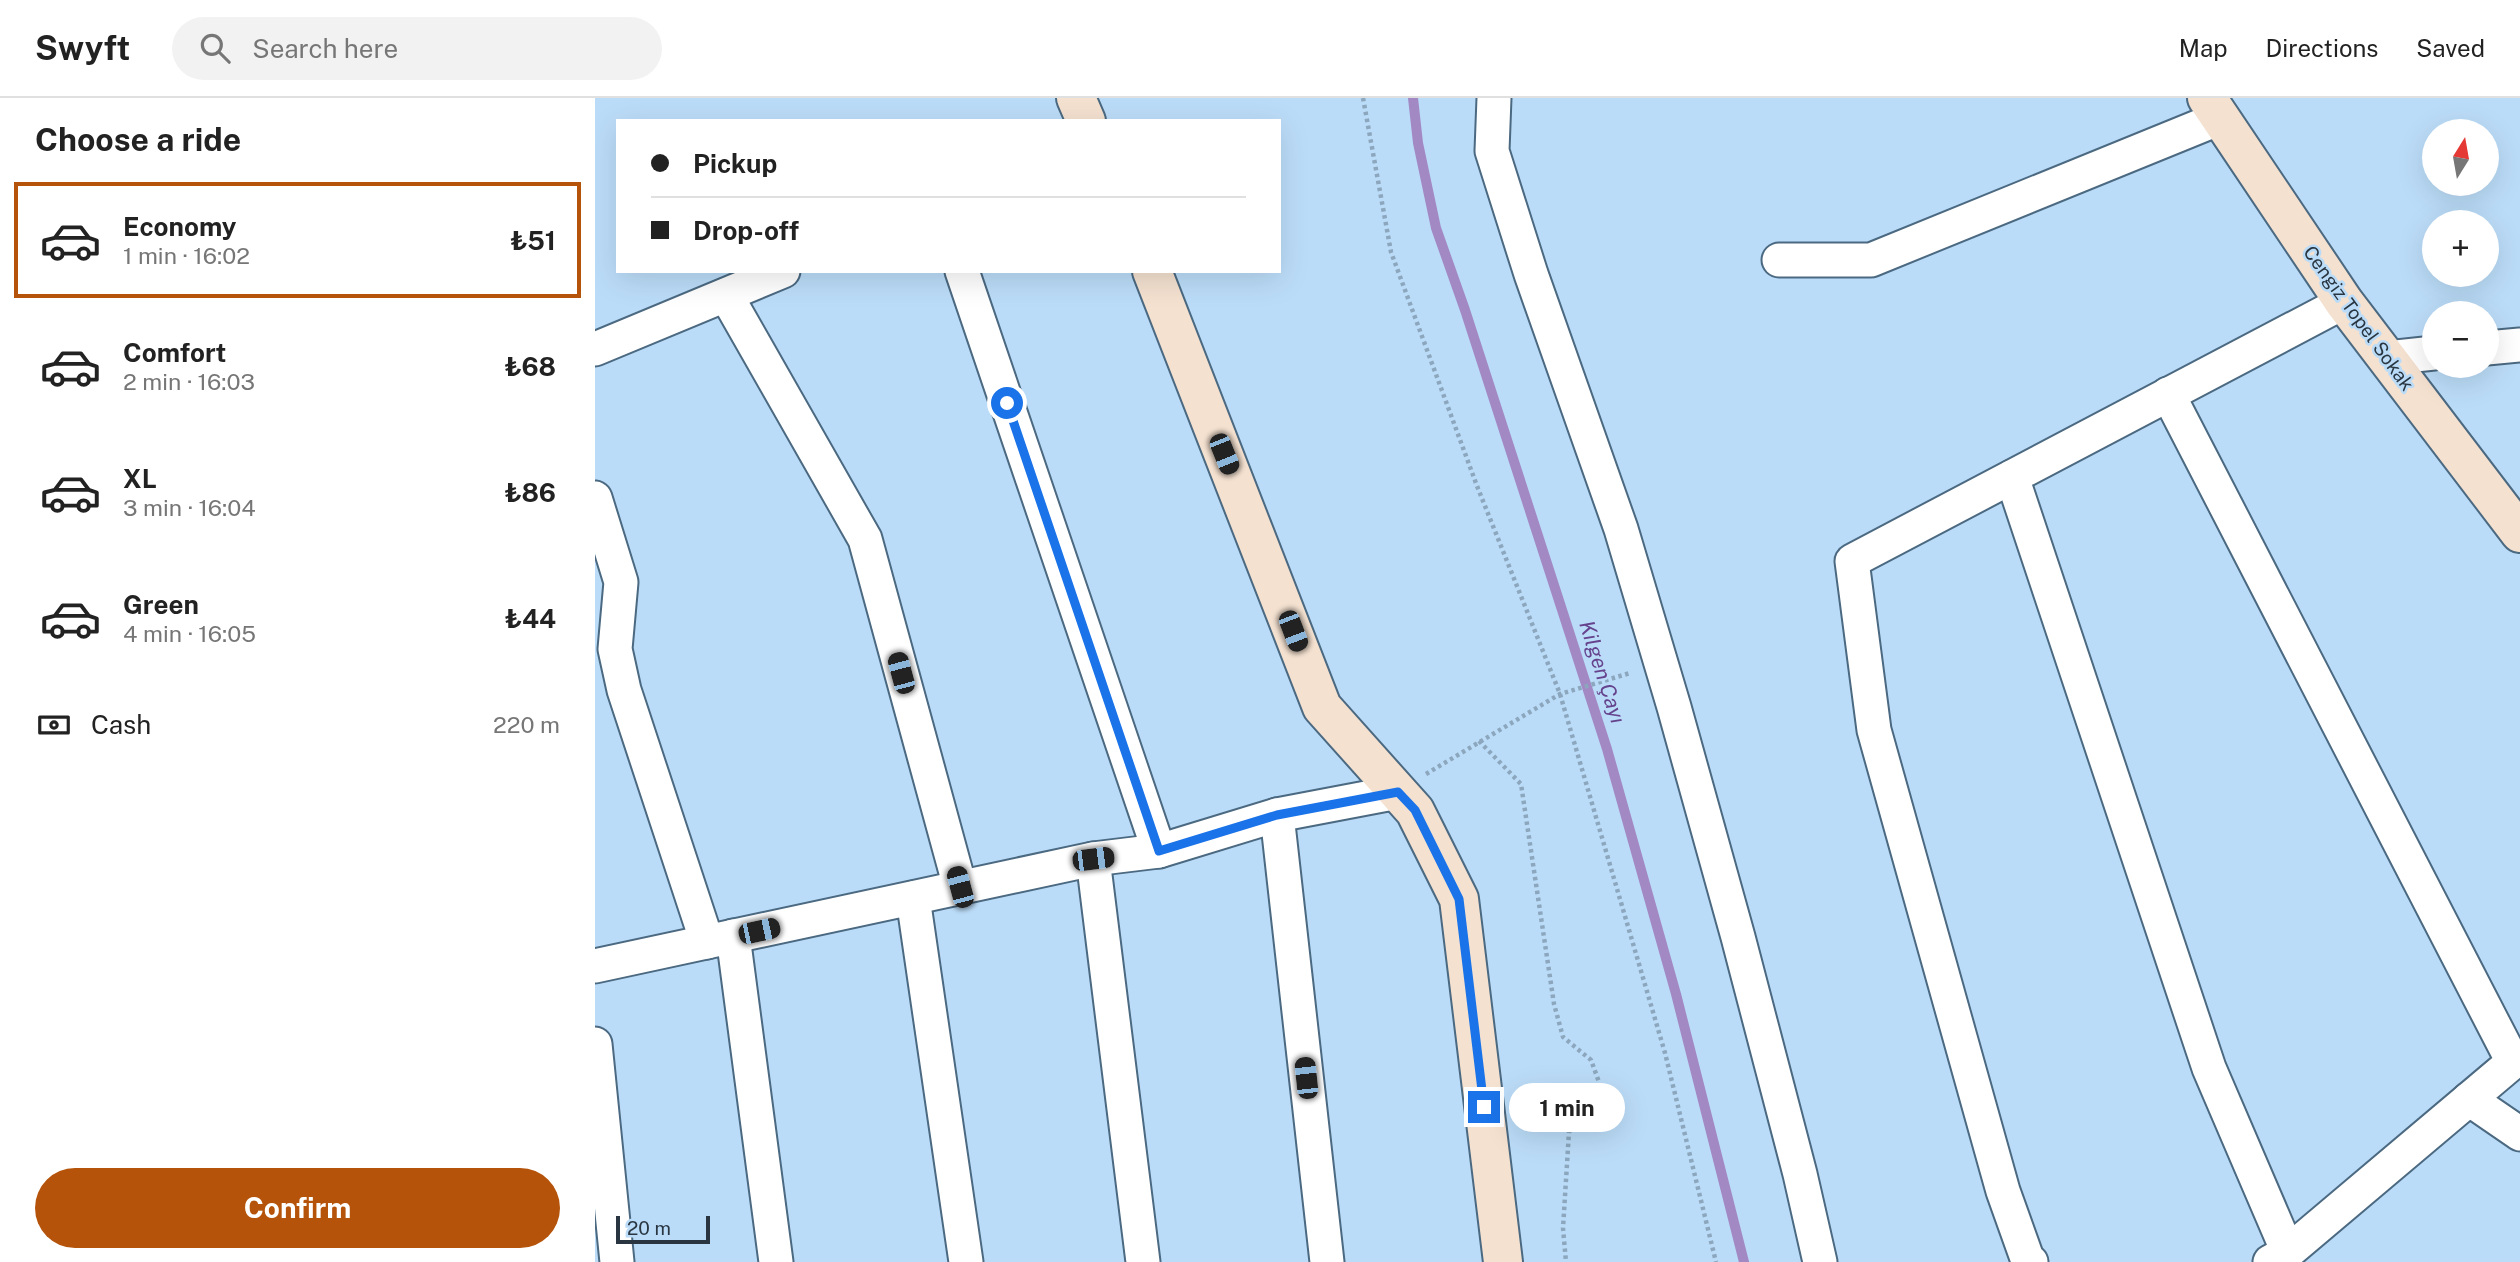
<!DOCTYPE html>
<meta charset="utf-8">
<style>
:root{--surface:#fff;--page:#f2f2f2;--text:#222;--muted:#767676;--line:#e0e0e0;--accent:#b45309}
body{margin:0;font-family:"Public Sans",sans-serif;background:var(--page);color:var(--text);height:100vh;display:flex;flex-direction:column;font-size:26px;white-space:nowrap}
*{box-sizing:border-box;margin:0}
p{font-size:23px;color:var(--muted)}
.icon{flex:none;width:38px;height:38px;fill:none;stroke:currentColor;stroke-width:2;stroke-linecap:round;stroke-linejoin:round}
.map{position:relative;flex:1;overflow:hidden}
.details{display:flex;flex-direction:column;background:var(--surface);width:595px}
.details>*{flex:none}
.top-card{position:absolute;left:21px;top:21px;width:665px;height:154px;border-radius:0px;box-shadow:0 7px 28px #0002;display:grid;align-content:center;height:154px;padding:0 35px;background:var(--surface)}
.needle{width:46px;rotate:11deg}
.buttons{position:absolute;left:1827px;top:21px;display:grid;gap:14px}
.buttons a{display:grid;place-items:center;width:77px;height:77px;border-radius:50%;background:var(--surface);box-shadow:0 7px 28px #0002;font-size:35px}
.scale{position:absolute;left:21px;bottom:18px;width:94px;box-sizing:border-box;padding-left:7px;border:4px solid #293641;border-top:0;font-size:19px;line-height:24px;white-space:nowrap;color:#293641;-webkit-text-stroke:5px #bbdcf8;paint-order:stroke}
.end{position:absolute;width:32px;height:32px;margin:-16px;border:9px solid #1a73e8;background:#fff;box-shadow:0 0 0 4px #fff}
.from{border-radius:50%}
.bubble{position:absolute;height:49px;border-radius:24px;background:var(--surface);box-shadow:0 7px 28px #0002;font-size:23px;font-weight:700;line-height:49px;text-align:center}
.car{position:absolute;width:21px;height:42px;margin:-21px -10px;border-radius:9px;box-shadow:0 0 5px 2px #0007;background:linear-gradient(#222 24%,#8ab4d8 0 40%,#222 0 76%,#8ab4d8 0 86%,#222 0)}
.top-card b{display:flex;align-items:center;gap:24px;height:66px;font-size:26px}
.top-card b+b{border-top:2px solid var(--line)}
.top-card i{width:18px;height:18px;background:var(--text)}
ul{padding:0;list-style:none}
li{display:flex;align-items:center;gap:21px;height:116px;margin:0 14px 10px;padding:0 21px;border:4px solid transparent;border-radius:0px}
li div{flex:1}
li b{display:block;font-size:26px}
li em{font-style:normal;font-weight:700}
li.active{border-color:var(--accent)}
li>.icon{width:63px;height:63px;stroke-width:1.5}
h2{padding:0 35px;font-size:32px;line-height:84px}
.pay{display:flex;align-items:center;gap:18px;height:77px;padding:0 35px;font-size:26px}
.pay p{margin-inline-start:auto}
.action{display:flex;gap:14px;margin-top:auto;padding:14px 35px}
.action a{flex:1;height:80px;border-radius:42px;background:var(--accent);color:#fff;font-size:28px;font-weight:700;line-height:80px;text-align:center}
header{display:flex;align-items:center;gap:42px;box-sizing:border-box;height:98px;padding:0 35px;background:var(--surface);border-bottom:2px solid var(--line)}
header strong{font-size:33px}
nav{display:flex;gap:38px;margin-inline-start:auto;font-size:24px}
.search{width:490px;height:63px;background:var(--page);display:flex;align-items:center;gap:18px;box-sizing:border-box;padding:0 24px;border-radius:38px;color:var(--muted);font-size:26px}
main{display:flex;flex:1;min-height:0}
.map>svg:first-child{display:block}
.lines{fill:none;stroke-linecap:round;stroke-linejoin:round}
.stream{stroke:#a289c4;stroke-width:10}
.street-casing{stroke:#4b6981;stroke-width:37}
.secondary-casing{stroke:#4b6981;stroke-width:42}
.path{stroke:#8ca7bd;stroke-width:4.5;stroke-dasharray:3.5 3.5;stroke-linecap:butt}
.street{stroke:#fff;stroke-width:33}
.secondary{stroke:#f4e1d0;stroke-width:38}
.route{stroke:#1a73e8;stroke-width:9}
.labels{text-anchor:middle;stroke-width:5;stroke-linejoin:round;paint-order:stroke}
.street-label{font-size:19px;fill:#293641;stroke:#bbdcf8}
.water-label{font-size:21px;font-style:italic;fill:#65438d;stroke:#bbdcf8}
</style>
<header>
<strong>Swyft</strong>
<div class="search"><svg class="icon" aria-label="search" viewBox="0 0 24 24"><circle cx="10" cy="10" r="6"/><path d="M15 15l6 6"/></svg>Search here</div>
<nav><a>Map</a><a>Directions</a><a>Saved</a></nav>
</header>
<main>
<section class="details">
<h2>Choose a ride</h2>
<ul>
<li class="active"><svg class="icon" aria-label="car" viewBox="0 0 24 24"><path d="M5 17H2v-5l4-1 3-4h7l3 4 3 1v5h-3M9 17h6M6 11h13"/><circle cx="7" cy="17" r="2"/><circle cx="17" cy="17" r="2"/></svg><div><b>Economy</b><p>1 min · 16:02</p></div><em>₺51</em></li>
<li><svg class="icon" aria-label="car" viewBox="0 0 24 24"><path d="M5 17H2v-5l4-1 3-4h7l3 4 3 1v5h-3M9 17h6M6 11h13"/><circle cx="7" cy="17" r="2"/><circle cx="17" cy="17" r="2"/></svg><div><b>Comfort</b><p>2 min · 16:03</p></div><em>₺68</em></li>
<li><svg class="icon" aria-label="car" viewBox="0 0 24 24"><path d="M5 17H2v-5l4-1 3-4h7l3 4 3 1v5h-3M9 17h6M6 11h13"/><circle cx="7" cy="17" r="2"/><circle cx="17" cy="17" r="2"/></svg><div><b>XL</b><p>3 min · 16:04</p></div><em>₺86</em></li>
<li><svg class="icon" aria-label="car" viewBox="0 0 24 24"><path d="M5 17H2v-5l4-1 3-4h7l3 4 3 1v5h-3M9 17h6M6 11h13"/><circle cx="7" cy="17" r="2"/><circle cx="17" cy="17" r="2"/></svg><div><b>Green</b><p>4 min · 16:05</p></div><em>₺44</em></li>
</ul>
<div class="pay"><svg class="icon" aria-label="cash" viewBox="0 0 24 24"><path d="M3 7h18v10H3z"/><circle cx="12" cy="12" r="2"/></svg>Cash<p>220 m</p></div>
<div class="action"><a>Confirm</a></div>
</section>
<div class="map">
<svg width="1925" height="1164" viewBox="0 0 1925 1164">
<rect width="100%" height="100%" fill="#bbdcf8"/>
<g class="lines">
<path class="stream" d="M 818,0 L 823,45 L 841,130 L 870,212 L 1012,651 L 1081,896 L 1149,1164"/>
<g class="street-casing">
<g id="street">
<path d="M 899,0 L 897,53 L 936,176 L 1026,431 L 1079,609 L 1143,839 L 1205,1076 L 1225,1164"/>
<path d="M 1184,162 L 1276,162 L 1625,20"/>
<path d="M 367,173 L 564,753"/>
<path d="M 131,197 L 270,441 L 365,789"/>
<path d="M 1892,250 L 1925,247"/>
<path d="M 0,251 L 188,173"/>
<path d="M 1792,260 L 1839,255"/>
<path d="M 1573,296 L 1918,964 L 1693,1154 L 1675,1164"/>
<path d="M 1417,379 L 1614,970 L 1693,1154"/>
<path d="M 0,400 L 26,484 L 20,551 L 29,592 L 112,844"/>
<path d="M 682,717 L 732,1164"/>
<path d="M 498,761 L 548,1164"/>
<path d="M 318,800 L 371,1164"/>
<path d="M 138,838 L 181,1164"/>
<path d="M 0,868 L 498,761 L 564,753 L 682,717 L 803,694"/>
<path d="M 0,946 L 22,1164"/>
<path d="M 1874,1001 L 1925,1036"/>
<path d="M 1436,1164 L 1433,1163 L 1408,1093 L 1279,632 L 1257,463 L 1749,204"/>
</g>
</g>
<g class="secondary-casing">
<g id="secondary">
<path d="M 481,0 L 491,23"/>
<path d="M 1612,0 L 1749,204 L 1925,435"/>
<path d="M 557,173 L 727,609 L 820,713 L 864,801 L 908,1164"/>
</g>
</g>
<g class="path">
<path d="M 768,0 L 796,154 L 882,388 L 965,596 L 1070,955 L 1121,1164"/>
<path d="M 884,643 L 926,686 L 959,906 L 968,939 L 996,962 L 1004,984 L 1000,1003 L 974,1034 L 968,1130 L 971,1164"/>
<path d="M 831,676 L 965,596 L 1035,575"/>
</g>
<use href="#street" class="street"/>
<use href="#secondary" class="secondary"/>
</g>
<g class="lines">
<path class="route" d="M 412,305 L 564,753 L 682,717 L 803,694 L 820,712 L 864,801 L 889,1009"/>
</g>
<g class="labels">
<g class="street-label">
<text transform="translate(1764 220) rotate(54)" y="7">Cengiz Topel Sokak</text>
</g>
<g class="water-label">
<text transform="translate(1007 574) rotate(72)" y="7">Kilgen Çayı</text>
</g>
</g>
</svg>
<div class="buttons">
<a><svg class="needle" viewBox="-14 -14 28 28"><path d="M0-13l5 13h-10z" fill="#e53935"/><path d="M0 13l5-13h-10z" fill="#767676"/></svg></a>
<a>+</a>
<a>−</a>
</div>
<div class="scale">20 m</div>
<i class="end from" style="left:412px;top:305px"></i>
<i class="end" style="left:889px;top:1009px"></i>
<div class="bubble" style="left:914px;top:985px;width:116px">1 min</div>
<i class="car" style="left:629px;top:356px;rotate:158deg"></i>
<i class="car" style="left:698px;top:533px;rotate:159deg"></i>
<i class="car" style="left:306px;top:575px;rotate:345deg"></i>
<i class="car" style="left:498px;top:761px;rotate:83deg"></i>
<i class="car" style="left:365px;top:789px;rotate:345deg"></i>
<i class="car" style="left:164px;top:833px;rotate:78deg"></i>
<i class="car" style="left:711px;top:980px;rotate:354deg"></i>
<div class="top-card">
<b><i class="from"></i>Pickup</b>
<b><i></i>Drop-off</b>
</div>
</div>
</main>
